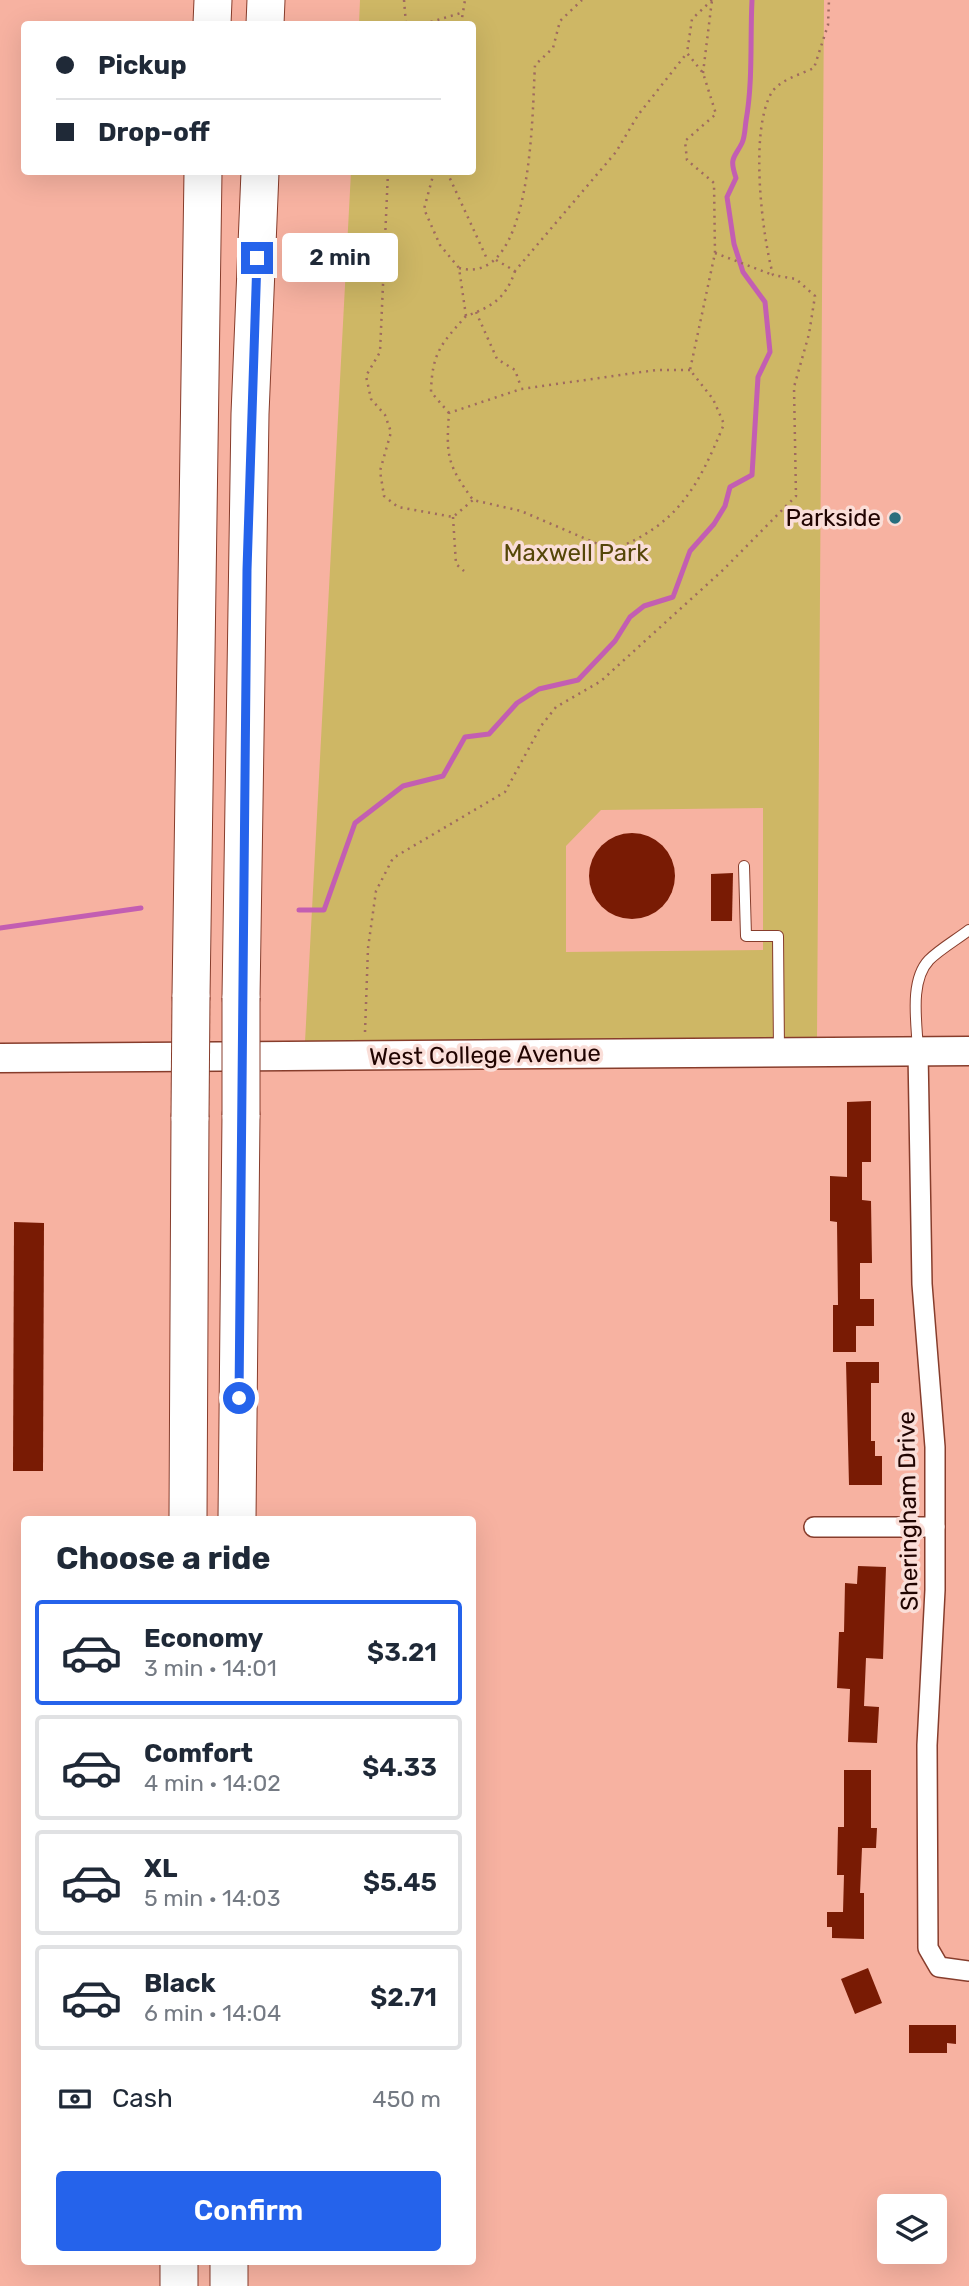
<!DOCTYPE html>
<meta charset="utf-8">
<style>
:root{--surface:#fff;--page:#f2f2f3;--text:#1f2937;--muted:#747a83;--line:#e0e1e3;--accent:#2563eb}
body{margin:0;font-family:Rubik,sans-serif;background:var(--page);color:var(--text);height:100vh;display:flex;flex-direction:column;font-size:26px;white-space:nowrap}
*{box-sizing:border-box;margin:0}
p{font-size:23px;color:var(--muted)}
.icon{flex:none;width:38px;height:38px;fill:none;stroke:currentColor;stroke-width:2;stroke-linecap:round;stroke-linejoin:round}
.map{position:relative;flex:1;overflow:hidden}
.sheet{position:absolute;left:21px;top:1516px;width:455px;height:749px;display:flex;flex-direction:column;background:var(--surface);border-radius:7px;box-shadow:0 7px 28px #0002}
.sheet>*{flex:none}
.guide{position:absolute;left:21px;top:21px;width:455px;height:154px;border-radius:7px;box-shadow:0 7px 28px #0002;display:grid;align-content:center;height:154px;padding:0 35px;background:var(--surface)}
.controls{position:absolute;left:877px;top:2194px;display:grid;gap:14px}
.controls a{display:grid;place-items:center;width:70px;height:70px;border-radius:7px;background:var(--surface);box-shadow:0 7px 28px #0002;font-size:35px}
.end{position:absolute;width:32px;height:32px;margin:-16px;border:9px solid #2563eb;background:#fff;box-shadow:0 0 0 4px #fff}
.from{border-radius:50%}
.bubble{position:absolute;height:49px;border-radius:7px;background:var(--surface);box-shadow:0 7px 28px #0002;font-size:23px;font-weight:600;line-height:49px;text-align:center}
.guide b{display:flex;align-items:center;gap:24px;height:66px;font-size:26px}
.guide b+b{border-top:2px solid var(--line)}
.guide i{width:18px;height:18px;background:var(--text)}
ul{padding:0;list-style:none}
li{display:flex;align-items:center;gap:21px;height:105px;margin:0 14px 10px;padding:0 21px;border:4px solid var(--line);border-radius:7px}
li div{flex:1}
li b{display:block;font-size:26px}
li em{font-style:normal;font-weight:600}
li.on{border-color:var(--accent)}
li>.icon{width:63px;height:63px;stroke-width:1.5}
h2{padding:0 35px;font-size:32px;line-height:84px}
.pay{display:flex;align-items:center;gap:18px;height:77px;padding:0 35px;font-size:26px}
.pay p{margin-inline-start:auto}
.button{display:flex;gap:14px;margin-top:auto;padding:14px 35px}
.button a{flex:1;height:80px;border-radius:7px;background:var(--accent);color:#fff;font-size:28px;font-weight:600;line-height:80px;text-align:center}
.map>svg:first-child{display:block}
.green{fill:#ceb765;fill-rule:evenodd}
.lines{fill:none;stroke-linecap:round;stroke-linejoin:round}
.stream{stroke:#c35eb2;stroke-width:5}
.building{fill:#791b04}
.lane-casing{stroke:#873d2c;stroke-width:12}
.street-casing{stroke:#873d2c;stroke-width:22}
.secondary-casing{stroke:#873d2c;stroke-width:31}
.highway-casing{stroke:#873d2c;stroke-width:39}
.path{stroke:#9f6a5f;stroke-width:2.5;stroke-dasharray:2 5;stroke-linecap:butt}
.lane{stroke:#fff;stroke-width:10}
.street{stroke:#fff;stroke-width:19}
.secondary{stroke:#fff;stroke-width:28}
.highway{stroke:#fff;stroke-width:37}
.highway-bridge-casing{stroke:#873d2c;stroke-width:39;stroke-linecap:butt}
.highway-bridge{stroke:#fff;stroke-width:37}
.route{stroke:#2563eb;stroke-width:9}
.poi-dot{fill:#286e7d;stroke:#faded8;stroke-width:2.5}
.labels{text-anchor:middle;stroke-width:7;stroke-linejoin:round;paint-order:stroke}
.poi-label{font-size:24px;fill:#200401;stroke:#faded8;text-anchor:end}
.park-label{font-size:24px;fill:#554608;stroke:#faded8}
.street-label{font-size:24px;fill:#200401;stroke:#faded8}
</style>
<div class="map">
<svg width="969" height="2286" viewBox="0 0 969 2286">
<rect width="100%" height="100%" fill="#f7b2a1"/>
<path class="green" d="M 360,0 L 824,0 L 817,1037 L 305,1042 L 351,172 L 472,172 L 472,24 L 359,24 ZM 763,808 L 763,950 L 566,952 L 566,846 L 601,810 Z"/>
<g class="lines">
<g class="stream">
<path d="M 299,910 L 324,910 L 355,823 L 403,786 L 443,776 L 465,737 L 489,734 L 517,703 L 539,689 L 578,680 L 615,641 L 630,617 L 644,606 L 673,597 L 690,551 L 714,524 L 725,506 L 730,487 L 752,475 L 758,377 L 770,352 L 765,302 L 743,272 L 734,244 L 727,197 L 736,178 C 729,157 734,159 742,143 C 745,137 745,127 746,121 C 753,81 750,41 752,0"/>
<path d="M 0,928 L 141,908"/>
</g>
</g>
<g class="building">
<circle cx="632" cy="876" r="43"/>
<path d="M 733,873 L 732,921 L 711,921 L 711,874 Z"/>
<path d="M 871,1101 L 871,1162 L 862,1162 L 862,1200 L 871,1201 L 872,1263 L 860,1263 L 860,1299 L 874,1299 L 874,1326 L 856,1326 L 856,1352 L 833,1352 L 833,1305 L 838,1305 L 837,1222 L 830,1221 L 830,1176 L 847,1177 L 847,1102 Z"/>
<path d="M 14,1222 L 44,1223 L 43,1471 L 13,1471 Z"/>
<path d="M 846,1362 L 879,1362 L 879,1383 L 871,1383 L 871,1441 L 875,1441 L 875,1456 L 882,1456 L 882,1485 L 849,1485 Z"/>
<path d="M 858,1566 L 886,1567 L 883,1659 L 866,1658 L 864,1706 L 879,1707 L 877,1743 L 848,1742 L 850,1689 L 837,1688 L 839,1632 L 844,1632 L 845,1583 L 857,1584 Z"/>
<path d="M 844,1770 L 871,1770 L 871,1828 L 877,1828 L 876,1848 L 862,1848 L 860,1893 L 864,1893 L 864,1939 L 832,1938 L 832,1927 L 827,1927 L 827,1912 L 843,1912 L 844,1875 L 837,1875 L 838,1827 L 844,1827 Z"/>
<path d="M 868,1968 L 882,2003 L 855,2014 L 841,1979 Z"/>
<path d="M 909,2025 L 956,2025 L 956,2044 L 947,2043 L 947,2053 L 909,2053 Z"/>
</g>
<g class="lines">
<g class="lane-casing">
<g id="lane">
<path d="M 744,866 L 746,936 L 778,936 L 779,1052"/>
<path d="M 918,1051 C 917,1024 909,981 929,960 C 940,949 956,940 969,930"/>
</g>
</g>
<g class="street-casing">
<g id="street">
<path d="M 918,1051 L 922,1284 L 935,1447 L 935,1590 L 927,1745 L 928,1948 L 939,1967 L 969,1971"/>
<path d="M 814,1527 L 935,1527"/>
</g>
</g>
<g class="secondary-casing">
<path id="secondary" d="M 0,1058 L 969,1051"/>
</g>
<g class="highway-casing">
<g id="highway">
<path d="M 212,24 L 213,0"/>
<path d="M 265,24 L 266,0"/>
<path d="M 191,997 L 203,172"/>
<path d="M 241,998 L 250,414 L 260,172"/>
<path d="M 188,1519 L 190,1117"/>
<path d="M 237,1519 L 241,1115"/>
<path d="M 179,2286 L 179,2261"/>
<path d="M 229,2286 L 229,2261"/>
</g>
</g>
<g class="path">
<path d="M 404,0 L 406,24"/>
<path d="M 424,24 L 464,12"/>
<path d="M 461,24 L 465,0"/>
<path d="M 703,73 L 712,0"/>
<path d="M 388,172 L 380,352 L 366,376 L 371,399 L 385,415 L 391,432 L 380,471 L 384,496 L 398,507 L 453,517 L 473,500"/>
<path d="M 434,172 L 424,209 L 440,245 L 459,268 L 466,316 C 492,307 506,298 515,271"/>
<path d="M 447,172 L 488,261"/>
<path d="M 715,253 L 773,275"/>
<path d="M 496,260 L 515,271 L 616,152 L 638,115 L 687,53"/>
<path d="M 459,268 C 534,288 532,110 535,65 L 553,48 L 560,21 L 582,0"/>
<path d="M 476,312 L 497,359 L 515,370 L 521,387"/>
<path d="M 690,370 L 656,370 L 521,389 L 449,413 C 446,456 447,464 473,500 L 521,511 L 612,550 C 678,525 698,487 724,424 L 713,399 L 690,370 L 715,253 L 714,183 L 687,160 L 685,141 L 716,114 L 703,73 L 687,53 L 692,19 L 712,0"/>
<path d="M 449,413 L 431,392 C 432,353 441,344 466,316"/>
<path d="M 453,517 L 456,564 L 464,571"/>
<path d="M 365,1032 L 368,948 L 376,891 L 393,858 L 505,792 L 541,726 L 556,707 L 601,681 L 723,570 L 796,496 L 794,387 L 809,334 L 815,296 L 796,279 L 773,275 C 762,234 749,130 772,92 C 780,80 801,74 814,68 L 828,25 L 829,0"/>
</g>
<use href="#lane" class="lane"/>
<use href="#street" class="street"/>
<use href="#secondary" class="secondary"/>
<use href="#highway" class="highway"/>
<g class="highway-bridge-casing">
<g id="highway-bridge">
<path d="M 241,1115 L 241,998"/>
<path d="M 190,1117 L 191,997"/>
</g>
</g>
<use href="#highway-bridge" class="highway-bridge"/>
</g>
<g class="lines">
<path class="route" d="M 239,1398 L 247,570 L 257,258"/>
</g>
<circle class="poi-dot" cx="895" cy="518" r="7"/>
<g class="labels">
<g class="poi-label">
<text x="881" y="526">Parkside</text>
</g>
<g class="park-label">
<text x="576" y="561">Maxwell Park</text>
</g>
<g class="street-label">
<text transform="translate(485 1055) rotate(-1)" y="8">West College Avenue</text>
<text transform="translate(908 1511) rotate(-91)" y="8">Sheringham Drive</text>
</g>
</g>
</svg>
<div class="controls">
<a><svg class="icon" aria-label="layers" viewBox="0 0 24 24"><path d="M12 4l9 5-9 5-9-5zM3 14l9 5 9-5"/></svg></a>
</div>
<i class="end from" style="left:239px;top:1398px"></i>
<i class="end" style="left:257px;top:258px"></i>
<div class="bubble" style="left:282px;top:233px;width:116px">2 min</div>
<div class="guide">
<b><i class="from"></i>Pickup</b>
<b><i></i>Drop-off</b>
</div>
<section class="sheet">
<h2>Choose a ride</h2>
<ul>
<li class="on"><svg class="icon" aria-label="car" viewBox="0 0 24 24"><path d="M5 17H2v-5l4-1 3-4h7l3 4 3 1v5h-3M9 17h6M6 11h13"/><circle cx="7" cy="17" r="2"/><circle cx="17" cy="17" r="2"/></svg><div><b>Economy</b><p>3 min · 14:01</p></div><em>$3.21</em></li>
<li><svg class="icon" aria-label="car" viewBox="0 0 24 24"><path d="M5 17H2v-5l4-1 3-4h7l3 4 3 1v5h-3M9 17h6M6 11h13"/><circle cx="7" cy="17" r="2"/><circle cx="17" cy="17" r="2"/></svg><div><b>Comfort</b><p>4 min · 14:02</p></div><em>$4.33</em></li>
<li><svg class="icon" aria-label="car" viewBox="0 0 24 24"><path d="M5 17H2v-5l4-1 3-4h7l3 4 3 1v5h-3M9 17h6M6 11h13"/><circle cx="7" cy="17" r="2"/><circle cx="17" cy="17" r="2"/></svg><div><b>XL</b><p>5 min · 14:03</p></div><em>$5.45</em></li>
<li><svg class="icon" aria-label="car" viewBox="0 0 24 24"><path d="M5 17H2v-5l4-1 3-4h7l3 4 3 1v5h-3M9 17h6M6 11h13"/><circle cx="7" cy="17" r="2"/><circle cx="17" cy="17" r="2"/></svg><div><b>Black</b><p>6 min · 14:04</p></div><em>$2.71</em></li>
</ul>
<div class="pay"><svg class="icon" aria-label="cash" viewBox="0 0 24 24"><path d="M3 7h18v10H3z"/><circle cx="12" cy="12" r="2"/></svg>Cash<p>450 m</p></div>
<div class="button"><a>Confirm</a></div>
</section>
</div>
